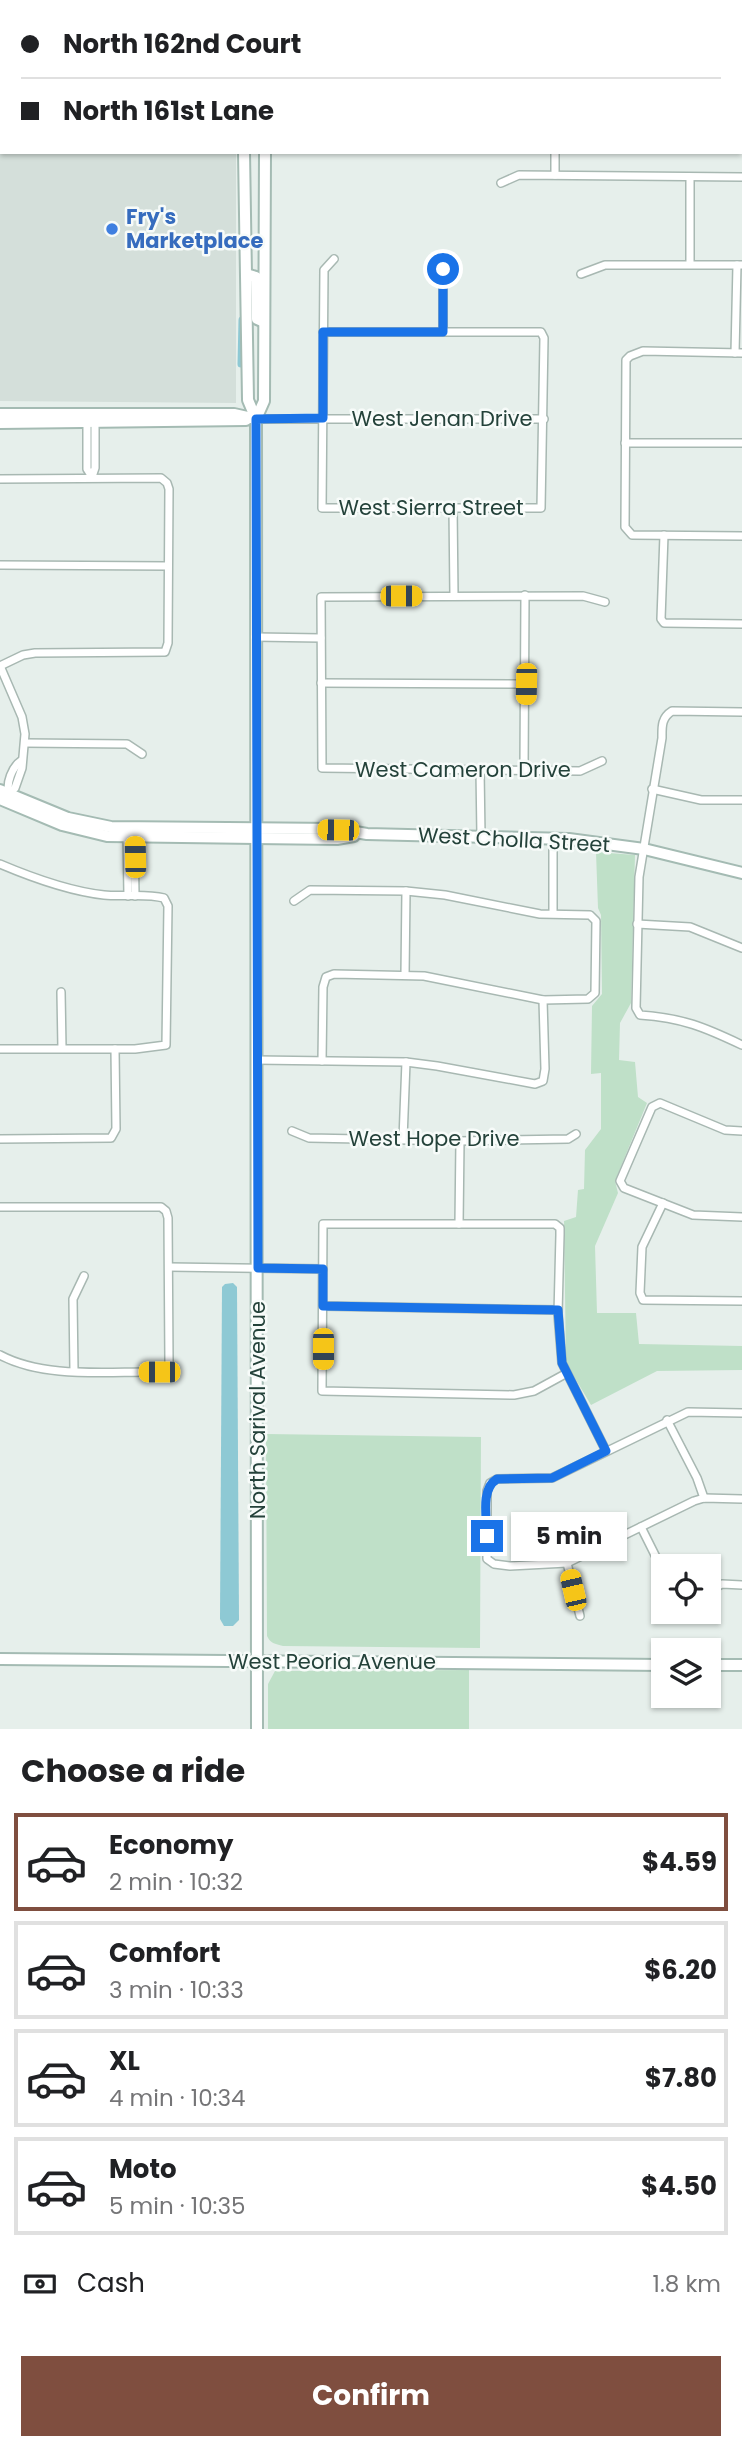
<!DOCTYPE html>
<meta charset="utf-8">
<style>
:root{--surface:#fff;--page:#f2f2f2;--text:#202124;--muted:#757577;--line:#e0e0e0;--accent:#7f4e3f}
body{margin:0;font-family:Poppins,sans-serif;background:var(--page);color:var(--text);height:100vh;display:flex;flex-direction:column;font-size:26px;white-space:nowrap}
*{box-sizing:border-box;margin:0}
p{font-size:23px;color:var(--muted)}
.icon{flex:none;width:38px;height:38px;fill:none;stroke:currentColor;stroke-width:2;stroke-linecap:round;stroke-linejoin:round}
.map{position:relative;height:1729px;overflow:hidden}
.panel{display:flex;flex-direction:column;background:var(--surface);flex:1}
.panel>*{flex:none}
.guide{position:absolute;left:0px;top:0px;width:742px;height:154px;box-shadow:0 2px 5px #0004;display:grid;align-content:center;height:154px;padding:0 21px;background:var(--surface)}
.fabs{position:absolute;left:651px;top:1554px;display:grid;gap:14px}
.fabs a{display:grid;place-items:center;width:70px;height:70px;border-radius:0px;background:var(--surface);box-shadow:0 2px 5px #0004;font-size:35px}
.end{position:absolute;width:32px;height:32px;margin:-16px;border:9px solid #1a73e8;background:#fff;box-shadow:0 0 0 4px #fff}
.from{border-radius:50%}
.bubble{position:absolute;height:49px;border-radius:0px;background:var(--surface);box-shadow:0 2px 5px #0004;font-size:23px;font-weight:700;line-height:49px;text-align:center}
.car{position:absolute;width:21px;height:42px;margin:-21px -10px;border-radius:9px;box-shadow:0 0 5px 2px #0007;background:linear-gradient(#f5c518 24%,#345 0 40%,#f5c518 0 76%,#345 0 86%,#f5c518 0)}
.guide b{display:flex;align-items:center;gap:24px;height:66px;font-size:26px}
.guide b+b{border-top:2px solid var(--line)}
.guide i{width:18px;height:18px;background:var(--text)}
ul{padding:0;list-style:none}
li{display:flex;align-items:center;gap:21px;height:98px;margin:0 14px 10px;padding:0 7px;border:4px solid var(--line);border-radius:0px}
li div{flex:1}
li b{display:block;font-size:26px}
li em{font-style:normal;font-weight:700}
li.current{border-color:var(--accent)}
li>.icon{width:63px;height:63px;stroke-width:1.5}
h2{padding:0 21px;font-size:32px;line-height:84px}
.pay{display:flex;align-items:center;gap:18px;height:77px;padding:0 21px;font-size:26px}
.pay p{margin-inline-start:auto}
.primary-button{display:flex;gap:14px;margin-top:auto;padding:14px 21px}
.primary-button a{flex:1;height:80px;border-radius:0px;background:var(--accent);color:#fff;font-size:28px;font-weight:700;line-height:80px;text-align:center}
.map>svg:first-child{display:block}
.built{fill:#d4dfda}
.green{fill:#bfe0c8}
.water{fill:#8ec9d4}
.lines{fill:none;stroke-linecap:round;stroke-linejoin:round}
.canal{stroke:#8ec9d4;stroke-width:7}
.street-casing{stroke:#a8b8b2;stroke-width:10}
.secondary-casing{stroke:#a4bbb3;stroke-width:14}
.street{stroke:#fff;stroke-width:7}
.secondary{stroke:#fff;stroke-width:10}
.route{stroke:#1a73e8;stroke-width:9}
.shop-dot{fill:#3f7fe0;stroke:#f7fbf9;stroke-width:2.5}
.labels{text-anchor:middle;stroke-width:5;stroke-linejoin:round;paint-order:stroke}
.shop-label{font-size:21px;font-weight:bold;fill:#366cbe;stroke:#f7fbf9;text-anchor:start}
.street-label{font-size:21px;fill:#24423a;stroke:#f7fbf9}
</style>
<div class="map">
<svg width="742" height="1729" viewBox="0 0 742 1729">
<rect width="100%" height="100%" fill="#e6efeb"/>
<path class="built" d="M 0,37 L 2,37 L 2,152 L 236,152 L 236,403 L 0,401 Z"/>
<g class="green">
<path d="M 596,852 L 635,855 L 631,1003 L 620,1023 L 619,1060 L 635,1062 L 638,1097 L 647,1103 L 615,1181 L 618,1193 L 595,1246 L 597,1313 L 636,1313 L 639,1344 L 742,1346 L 742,1370 L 657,1371 L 591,1405 L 566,1363 L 564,1221 L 576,1217 L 578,1190 L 584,1189 L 585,1150 L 601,1129 L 601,1073 L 591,1074 L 592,1006 L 602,994 L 601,915 L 598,908 Z"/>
<path d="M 266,1434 L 481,1437 L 480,1648 L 283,1646 C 275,1644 270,1643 267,1636 Z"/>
<path d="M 469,1670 L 469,1729 L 268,1729 L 268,1684 L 275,1671 Z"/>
</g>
<path class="water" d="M 233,1283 L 237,1287 L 239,1620 L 233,1626 L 224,1626 L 220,1619 L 222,1287 L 225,1284 Z"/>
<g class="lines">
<g class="canal">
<path d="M 0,28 L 2,28"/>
<path d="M 241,364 L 242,320"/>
</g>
<g class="street-casing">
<g id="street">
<path d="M 740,89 L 742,89"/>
<path d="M 555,175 L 555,152"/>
<path d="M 690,177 L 690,264"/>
<path d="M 501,183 L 519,175 L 742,177"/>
<path d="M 437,257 L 443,269 L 443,332"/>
<path d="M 581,274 L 605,265 L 742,265"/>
<path d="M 323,332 L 541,332 L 544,338 L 541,508 L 322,508 L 324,270 L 334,259"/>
<path d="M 735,353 L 737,265"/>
<path d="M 742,353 L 643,351 L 630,356 L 626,360 L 625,527 L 632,535 L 742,536"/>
<path d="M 89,418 L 87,423 L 87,469 L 92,477"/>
<path d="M 256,419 L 544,419"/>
<path d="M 625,443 L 742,443"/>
<path d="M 92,477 L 95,468 L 95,423 L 93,418"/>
<path d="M 0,479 L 161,478 L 167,483 L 169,489 L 168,643 L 165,652 L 35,653 L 23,655 L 0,666"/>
<path d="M 453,507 L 454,596"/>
<path d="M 664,535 L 661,619 L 664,623 L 742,624"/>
<path d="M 0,565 L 168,566"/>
<path d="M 255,637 L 321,638"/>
<path d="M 0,666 L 22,717 L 25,734 L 22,768 L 15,788 L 8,795"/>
<path d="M 321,683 L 526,684"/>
<path d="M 742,712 L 672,711 C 661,718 662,727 662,738 L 639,877 L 636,1008 L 640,1015 C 683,1018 704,1027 742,1045"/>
<path d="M 25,743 L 127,744 L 142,754"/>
<path d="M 602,761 L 580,771 L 322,768 L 321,597 L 583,596 L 605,602"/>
<path d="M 480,770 L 481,836"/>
<path d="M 524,770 L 525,595"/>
<path d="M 652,789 L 701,800 L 742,800"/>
<path d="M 9,793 C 6,783 12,767 21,761"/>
<path d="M 127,833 L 128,896"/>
<path d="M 134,834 L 135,896"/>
<path d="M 0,864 C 33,878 68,891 104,895 C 124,897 145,893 164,898 L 168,906 L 166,1045 L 135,1049 L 0,1049"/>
<path d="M 294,901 L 310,890 L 406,891 L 445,895 L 540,914 L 590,915 L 596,921 L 595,993 L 588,999 L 543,1000 L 424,976 L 334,974 L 326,977 L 323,987 L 322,1061"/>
<path d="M 553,913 L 553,837"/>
<path d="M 637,924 L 690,927 L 742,948"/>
<path d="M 405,975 L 406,891"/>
<path d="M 61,992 L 62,1048"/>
<path d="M 256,1060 L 406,1062 L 437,1066 L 535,1084 L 543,1081 L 545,1069 L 543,1000"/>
<path d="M 292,1131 L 309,1138 L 460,1141 L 568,1139 L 576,1134"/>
<path d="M 742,1131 L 725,1130 L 660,1103 L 652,1107 L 620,1181 L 624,1188 L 693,1215 L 742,1217"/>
<path d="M 0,1139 L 111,1138 L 116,1129 L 115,1049"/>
<path d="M 403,1139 L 406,1062"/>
<path d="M 663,1203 L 642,1247 L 640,1293 L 643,1300 L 742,1301"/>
<path d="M 0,1207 L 161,1207 L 166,1211 L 168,1218 L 169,1363 L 166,1368 L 159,1372 C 108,1371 45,1379 0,1355"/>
<path d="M 459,1224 L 460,1141"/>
<path d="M 169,1267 L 323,1269"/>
<path d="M 323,1306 L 558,1310"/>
<path d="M 74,1371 L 73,1299 L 84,1276"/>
<path d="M 567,1373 L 534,1391 L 514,1395 L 322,1391 L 323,1224 L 555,1224 L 560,1228 L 560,1235 L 558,1314 L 562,1363 L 606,1451"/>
<path d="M 742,1413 L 688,1412 L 552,1478 L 497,1479 L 490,1483 L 487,1491 L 487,1559 L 494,1564 L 510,1566 L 567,1563 L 694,1501 L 704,1498 L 742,1499"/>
<path d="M 667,1420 L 697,1478 L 704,1498"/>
<path d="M 641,1527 L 663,1571"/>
<path d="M 567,1563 L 580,1616"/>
<path d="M 709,1591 L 722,1584 L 742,1585"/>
</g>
</g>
<g class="secondary-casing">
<g id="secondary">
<path d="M 266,0 L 266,2"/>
<path d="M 566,0 L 659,2"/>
<path d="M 27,2 L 29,0"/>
<path d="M 104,2 L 107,0"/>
<path d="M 242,2 L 242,0"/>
<path d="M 740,3 L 742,3"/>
<path d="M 0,7 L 2,7"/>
<path d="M 0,15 L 2,15"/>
<path d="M 740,19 L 742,19"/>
<path d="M 244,152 L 248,400 L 256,419 L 257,1729"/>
<path d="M 246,274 L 256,277 L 257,319 L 264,322"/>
<path d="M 0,414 L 234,414 L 256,419"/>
<path d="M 256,419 L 264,401 L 265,152"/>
<path d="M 0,423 L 246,420"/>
<path d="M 0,790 L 68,818 L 111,827 L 338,829 L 367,834 L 569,839 L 644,849 L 742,873"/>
<path d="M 0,799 L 62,825 L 107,836 L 337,839 L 354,836"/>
<path d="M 0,1659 L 663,1665"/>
<path d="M 709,1665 L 742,1665"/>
</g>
</g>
<use href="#street" class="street"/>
<use href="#secondary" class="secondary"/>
</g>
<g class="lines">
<path class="route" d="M 443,269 L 443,332 L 323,332 L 323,418 L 256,419 L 258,1268 L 323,1269 L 323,1306 L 558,1310 L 562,1363 L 606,1451 L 552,1478 L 497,1479 C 480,1489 487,1519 487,1536"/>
</g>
<circle class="shop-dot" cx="112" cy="229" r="7"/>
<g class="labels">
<g class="shop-label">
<text x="126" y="224">Fry's<tspan x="126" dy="24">Marketplace</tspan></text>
</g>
<g class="street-label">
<text x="442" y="426">West Jenan Drive</text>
<text x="431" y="515">West Sierra Street</text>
<text x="463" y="777">West Cameron Drive</text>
<text transform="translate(514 840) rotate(3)" y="7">West Cholla Street</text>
<text x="434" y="1146">West Hope Drive</text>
<text transform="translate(258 1410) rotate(-90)" y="7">North Sarival Avenue</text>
<text x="332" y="1669">West Peoria Avenue</text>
</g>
</g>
</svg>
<div class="fabs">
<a><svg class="icon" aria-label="locate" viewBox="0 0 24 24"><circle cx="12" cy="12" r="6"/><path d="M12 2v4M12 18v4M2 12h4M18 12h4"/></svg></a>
<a><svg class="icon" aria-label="layers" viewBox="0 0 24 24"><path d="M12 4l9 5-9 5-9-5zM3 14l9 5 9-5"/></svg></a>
</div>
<i class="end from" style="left:443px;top:269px"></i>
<i class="end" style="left:487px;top:1536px"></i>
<div class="bubble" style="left:511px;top:1512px;width:116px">5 min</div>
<i class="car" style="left:401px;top:596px;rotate:90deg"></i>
<i class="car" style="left:526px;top:684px;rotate:181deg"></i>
<i class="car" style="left:338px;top:830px;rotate:271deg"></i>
<i class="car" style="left:135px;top:857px;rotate:359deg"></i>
<i class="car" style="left:323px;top:1349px;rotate:180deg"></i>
<i class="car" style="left:159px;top:1372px;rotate:270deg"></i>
<i class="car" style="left:573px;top:1590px;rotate:347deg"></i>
<div class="guide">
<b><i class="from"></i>North 162nd Court</b>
<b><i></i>North 161st Lane</b>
</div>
</div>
<section class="panel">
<h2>Choose a ride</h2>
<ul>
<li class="current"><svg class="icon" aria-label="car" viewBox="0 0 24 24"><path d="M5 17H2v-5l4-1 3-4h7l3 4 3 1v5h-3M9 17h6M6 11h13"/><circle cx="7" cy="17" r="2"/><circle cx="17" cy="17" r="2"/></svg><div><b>Economy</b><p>2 min · 10:32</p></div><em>$4.59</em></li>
<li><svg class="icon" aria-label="car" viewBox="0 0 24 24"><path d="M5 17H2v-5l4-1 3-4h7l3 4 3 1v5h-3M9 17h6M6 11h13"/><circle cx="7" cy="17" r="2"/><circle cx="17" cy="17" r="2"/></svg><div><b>Comfort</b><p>3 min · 10:33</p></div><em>$6.20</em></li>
<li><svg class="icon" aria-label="car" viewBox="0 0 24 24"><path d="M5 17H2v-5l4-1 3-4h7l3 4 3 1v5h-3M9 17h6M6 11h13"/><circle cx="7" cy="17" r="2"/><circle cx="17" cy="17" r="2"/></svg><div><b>XL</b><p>4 min · 10:34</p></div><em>$7.80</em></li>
<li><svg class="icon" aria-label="car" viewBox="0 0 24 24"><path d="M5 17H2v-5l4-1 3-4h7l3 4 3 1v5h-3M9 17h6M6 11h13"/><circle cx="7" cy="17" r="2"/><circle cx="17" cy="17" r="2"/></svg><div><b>Moto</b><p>5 min · 10:35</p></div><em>$4.50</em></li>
</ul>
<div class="pay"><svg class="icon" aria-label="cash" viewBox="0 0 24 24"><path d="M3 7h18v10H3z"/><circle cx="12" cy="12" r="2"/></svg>Cash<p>1.8 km</p></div>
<div class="primary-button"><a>Confirm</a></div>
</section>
